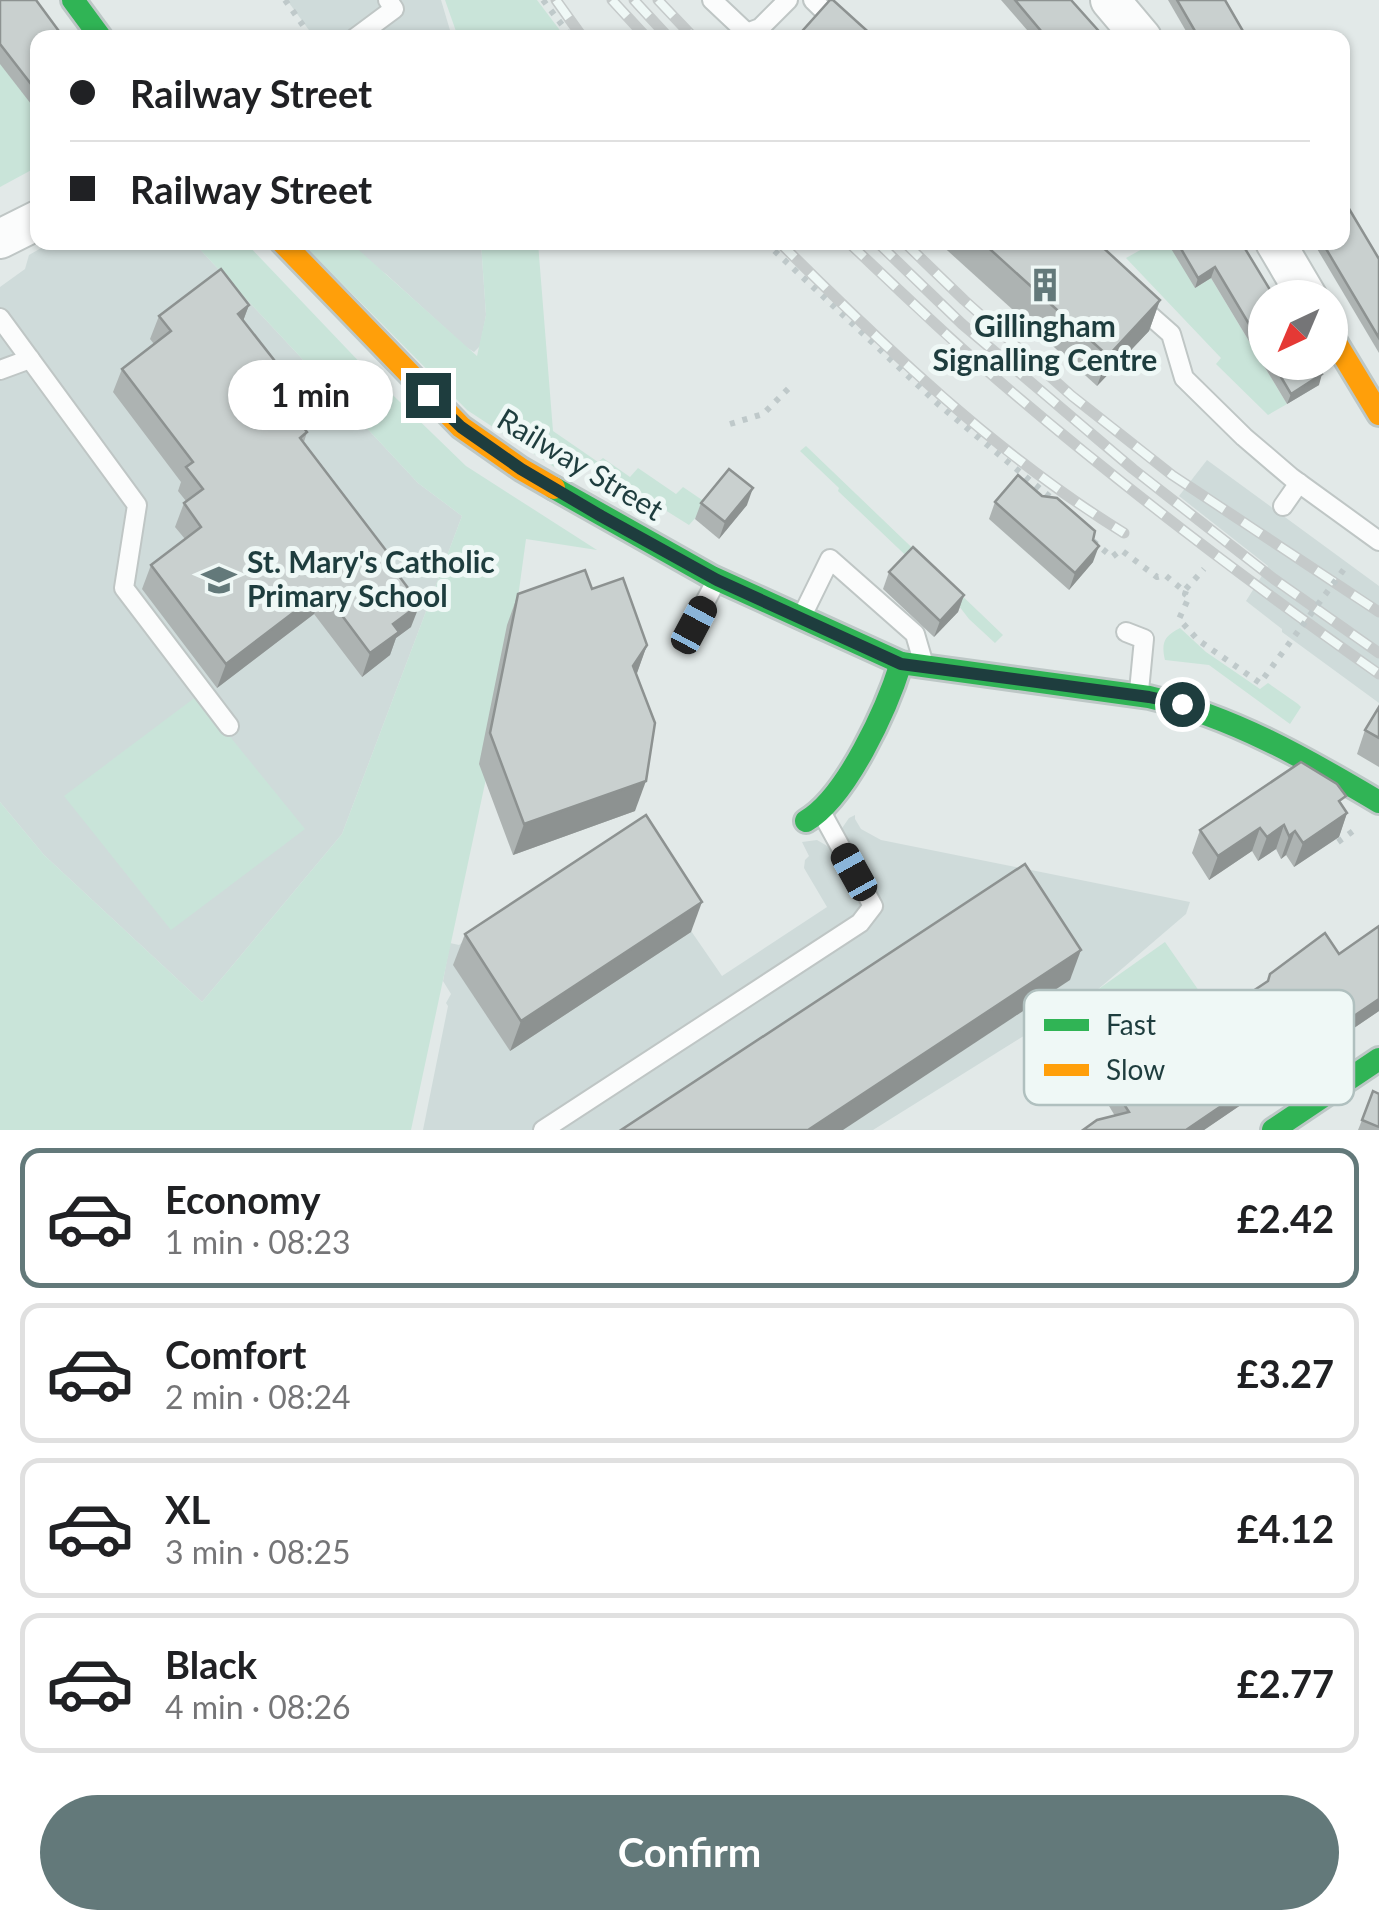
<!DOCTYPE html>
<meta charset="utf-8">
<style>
:root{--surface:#fff;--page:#f6f6f6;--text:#202124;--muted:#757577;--line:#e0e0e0;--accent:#63797a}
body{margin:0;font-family:Lato,sans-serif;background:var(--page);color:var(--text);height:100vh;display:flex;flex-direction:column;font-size:38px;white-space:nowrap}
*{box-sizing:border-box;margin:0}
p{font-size:32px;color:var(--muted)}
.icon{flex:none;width:55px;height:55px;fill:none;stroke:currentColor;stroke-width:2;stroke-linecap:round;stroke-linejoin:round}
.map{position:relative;height:1130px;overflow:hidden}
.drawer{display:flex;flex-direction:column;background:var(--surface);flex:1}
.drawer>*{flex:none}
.hud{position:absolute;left:30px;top:30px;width:1320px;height:220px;border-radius:20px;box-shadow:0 2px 8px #0004;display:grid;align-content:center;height:220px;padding:0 40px;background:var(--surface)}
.needle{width:65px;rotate:224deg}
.buttons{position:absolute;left:1248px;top:280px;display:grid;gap:20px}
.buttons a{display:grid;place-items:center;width:100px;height:100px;border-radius:50%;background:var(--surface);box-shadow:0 2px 8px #0004;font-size:50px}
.end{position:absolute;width:45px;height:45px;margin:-22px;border:12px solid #1e3d3e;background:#fff;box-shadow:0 0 0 5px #fff}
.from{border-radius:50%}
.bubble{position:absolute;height:70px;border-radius:35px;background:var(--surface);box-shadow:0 2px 8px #0004;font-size:32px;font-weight:700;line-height:70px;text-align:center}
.car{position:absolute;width:30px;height:60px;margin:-30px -15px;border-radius:12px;box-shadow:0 0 8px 2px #0007;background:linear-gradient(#222 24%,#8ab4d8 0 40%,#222 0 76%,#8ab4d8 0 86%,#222 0)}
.hud b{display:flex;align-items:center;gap:35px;height:95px;font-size:38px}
.hud b+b{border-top:2px solid var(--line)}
.hud i{width:25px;height:25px;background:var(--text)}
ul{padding:18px 0 0;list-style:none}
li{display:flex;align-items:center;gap:30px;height:140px;margin:0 20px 15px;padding:0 20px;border:5px solid var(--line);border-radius:20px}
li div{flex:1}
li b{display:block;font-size:38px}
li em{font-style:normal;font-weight:700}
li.current{border-color:var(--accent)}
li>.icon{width:90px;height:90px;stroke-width:1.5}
.action{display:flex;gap:20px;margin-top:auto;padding:20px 40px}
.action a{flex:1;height:115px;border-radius:60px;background:var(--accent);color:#fff;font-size:40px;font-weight:700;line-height:115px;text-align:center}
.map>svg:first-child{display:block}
.built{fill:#cfdbda}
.green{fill:#c9e4d9}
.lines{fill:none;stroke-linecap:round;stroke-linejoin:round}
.lane-casing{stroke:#bfc6c5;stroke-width:22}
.street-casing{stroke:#bfc6c5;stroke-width:42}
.fast-casing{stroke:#bdc7c6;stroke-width:28}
.slow-casing{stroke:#bdc7c6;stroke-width:28}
.path{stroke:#bfc9ca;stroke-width:6;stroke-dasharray:5 8;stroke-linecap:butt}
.lane{stroke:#fbfcfc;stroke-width:18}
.street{stroke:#fbfcfc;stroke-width:38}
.fast{stroke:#30b455;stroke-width:22}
.slow{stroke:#ff9f0a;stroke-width:22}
.rail-casing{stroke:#c5caca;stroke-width:11}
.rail{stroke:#eff8f6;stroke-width:8;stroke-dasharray:22;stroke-linecap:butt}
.path-bridge{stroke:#bfc9ca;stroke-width:6;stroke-dasharray:5 8;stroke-linecap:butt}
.wall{fill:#adb3b2}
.shaded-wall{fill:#8d9291}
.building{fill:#c9d0cf;stroke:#8d9291;stroke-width:2.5}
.route{stroke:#1e3d3e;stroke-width:12}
.labels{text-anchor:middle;stroke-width:10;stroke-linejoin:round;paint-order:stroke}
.poi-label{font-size:30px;font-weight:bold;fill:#1e3d3e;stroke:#eff8f6}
.street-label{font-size:30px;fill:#1e3d3e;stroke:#eff8f6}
.key{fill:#eff8f6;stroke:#b0c0bf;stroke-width:2.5}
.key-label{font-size:28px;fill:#1e3d3e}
</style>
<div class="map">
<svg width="1379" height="1130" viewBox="0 0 1379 1130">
<rect width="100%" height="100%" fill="#e2e9e8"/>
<g class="built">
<path d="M 287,0 L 441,0 L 452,37 L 314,37 Z"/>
<path d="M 50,243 L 194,243 L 418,483 L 462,516 L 342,834 L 202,1002 L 44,855 L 0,802 L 0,287 L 25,269 L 29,255 Z"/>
<path d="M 340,243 L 481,243 L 486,315 L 480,346 L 474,352 L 466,347 L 386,274 Z"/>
<path d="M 1207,460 L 1379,586 L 1379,703 L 1282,632 L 1282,629 L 1246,601 L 1268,566 L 1179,496 Z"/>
<path d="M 855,815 L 855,819 L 861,829 L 881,840 L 1190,902 L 1186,914 L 1096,991 L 873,1130 L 423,1130 L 448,1006 L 446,1003 L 451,994 L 443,981 L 450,943 L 459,945 L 470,937 L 665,893 L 722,976 L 827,907 L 804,868 L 805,860 L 809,856 L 802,842 L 817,840 L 829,847 L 849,818 Z"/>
</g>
<g class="green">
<path d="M 445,0 L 537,0 L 565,37 L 458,37 Z"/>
<path d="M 0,63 L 38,112 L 37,167 L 0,187 Z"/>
<path d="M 194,243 L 246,243 L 368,371 L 466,466 L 597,550 L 526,539 L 506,685 L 411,1130 L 0,1130 L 0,802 L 44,855 L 202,1002 L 342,834 L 462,516 L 418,483 Z"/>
<path d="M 302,243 L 351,243 L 477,356 L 486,315 L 481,243 L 538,243 L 553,431 L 598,462 L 603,458 L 630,477 L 638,468 L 676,494 L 683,487 L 708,504 L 689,525 L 593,465 L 554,453 L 554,467 L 467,410 Z"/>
<path d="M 1153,243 L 1190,243 L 1195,288 L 1211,278 L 1287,404 L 1268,415 L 1216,364 L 1221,358 L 1126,258 Z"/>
<path d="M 806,446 L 1003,635 L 995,643 L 969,619 L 959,606 L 838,491 L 839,488 L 800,451 Z"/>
<path d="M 1180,628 L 1206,652 L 1260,689 L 1268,683 L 1298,704 L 1301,707 L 1290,724 L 1209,665 L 1165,660 C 1161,643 1164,636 1180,628 Z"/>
<path d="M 197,696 L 305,829 L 171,930 L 64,796 Z"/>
<path d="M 1165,942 L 1222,1024 L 1129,1094 L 1123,1084 L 1114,1089 L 1107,1079 L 1098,1086 L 1102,1095 L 1052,1022 Z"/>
</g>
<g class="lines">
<g class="lane-casing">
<g id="lane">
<path d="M 712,0 L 747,33 L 760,28 L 788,0"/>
<path d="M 813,0 L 852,38"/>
<path d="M 355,38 L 394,9 L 388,0"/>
<path d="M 1137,304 L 1171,334 L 1184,378 L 1244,437 L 1292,478 L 1379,541"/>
<path d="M 0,318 L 137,505 L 124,588 L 229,726"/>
<path d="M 0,370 L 30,359"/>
<path d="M 1283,506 L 1299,483"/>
<path d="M 803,614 L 830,559 L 915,634 L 922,658"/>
<path d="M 693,625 L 716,581"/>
<path d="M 1126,632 L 1144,639 L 1139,691"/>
<path d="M 543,1130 L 860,923 L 873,906 L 824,817"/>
</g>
</g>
<g class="street-casing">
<g id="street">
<path d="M 1110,0 L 1142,38"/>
<path d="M 0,239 L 38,220"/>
<path d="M 1275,242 L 1308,298"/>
</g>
</g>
<g class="fast-casing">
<g id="fast">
<path d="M 73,0 L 101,38"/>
<path d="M 554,488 L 712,577 L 901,663 L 1149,697 C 1233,717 1305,758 1379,802"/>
<path d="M 806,821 C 847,797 887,708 901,663"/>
<path d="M 1273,1130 L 1379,1059"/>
</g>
</g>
<g class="slow-casing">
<g id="slow">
<path d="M 282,242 L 461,427 L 521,469 L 554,488"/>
<path d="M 1330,333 L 1379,414"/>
</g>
</g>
<g class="path">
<path d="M 285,0 L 312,38"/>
<path d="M 543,0 L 572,38"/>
<path d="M 765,242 L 939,405 L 1055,501"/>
<path d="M 730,424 L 763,414 L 793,384"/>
<path d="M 1093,541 L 1112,557 L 1121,550 L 1157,577 L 1165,575 L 1184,591 L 1204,569"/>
<path d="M 1186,591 L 1185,594 L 1189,597 L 1179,619 L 1198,640 L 1260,683 L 1302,626"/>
<path d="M 1338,842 L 1353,831"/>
</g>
<use href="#lane" class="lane"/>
<use href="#street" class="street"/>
<use href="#fast" class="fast"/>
<use href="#slow" class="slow"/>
<g class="rail-casing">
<g id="rail">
<path d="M 556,0 L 583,38"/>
<path d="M 612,0 L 647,38"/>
<path d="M 634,0 L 669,38"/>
<path d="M 658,0 L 694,38"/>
<path d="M 779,242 C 886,348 996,454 1124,533"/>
<path d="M 848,242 C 898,289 947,337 999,381 C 1119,484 1250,583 1379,674"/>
<path d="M 877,242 L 962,324 L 1133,469 L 1274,579 L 1379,653"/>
<path d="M 904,242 L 964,300 L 1072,396 L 1172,475 L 1379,612"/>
</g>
</g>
<use href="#rail" class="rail"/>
<path class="path-bridge" d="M 1302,626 L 1347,565"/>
</g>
<g class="wall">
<path d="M 0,0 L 38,38 L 38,113 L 0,64 Z"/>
<path d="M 1001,0 L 1071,0 L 1105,38 L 1034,38 Z"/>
<path d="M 1168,0 L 1225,0 L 1247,38 L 1190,38 Z"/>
<path d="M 938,242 L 1097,242 L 1160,300 L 1149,331 L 1097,386 Z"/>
<path d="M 1167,242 L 1241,242 L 1265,298 L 1265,362 L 1315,362 L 1319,385 L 1287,404 L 1211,278 L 1195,288 Z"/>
<path d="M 1313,242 L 1342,242 L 1379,259 L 1379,353 Z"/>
<path d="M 249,305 L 243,321 L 289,379 L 282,399 L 307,432 L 304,442 L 391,557 L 389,562 L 411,627 L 396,638 L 390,655 L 362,677 L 314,614 L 217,688 L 142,589 L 151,565 L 185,539 L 175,527 L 184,503 L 186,501 L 178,491 L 181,482 L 113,392 L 122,369 L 154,344 L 150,339 L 159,316 Z"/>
<path d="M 995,502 L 1093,540 L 1093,562 L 1069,590 L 989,519 Z"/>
<path d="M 701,503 L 747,505 L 719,539 L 695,519 Z"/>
<path d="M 889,572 L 964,595 L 958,612 L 934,637 L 883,589 Z"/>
<path d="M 592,589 L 647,645 L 636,675 L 635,811 L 513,855 L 479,764 L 507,625 L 518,594 Z"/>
<path d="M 1379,707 L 1379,767 L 1357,754 L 1365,730 Z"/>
<path d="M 1342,806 L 1347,813 L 1339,837 L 1294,867 L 1286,855 L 1281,859 L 1276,849 L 1258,861 L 1252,851 L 1209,880 L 1192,853 L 1200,830 Z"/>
<path d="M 1379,926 L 1379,1011 L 1204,1130 L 1083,1130 L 1115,1116 L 1109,1106 L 1115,1090 L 1179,1046 L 1181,1041 L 1267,982 L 1270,974 L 1339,954 Z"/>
<path d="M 691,932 L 510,1051 L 453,965 L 465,934 Z"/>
<path d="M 1379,1094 L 1379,1130 L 1358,1130 L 1362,1120 Z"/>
</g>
<g class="shaded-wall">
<path d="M 1215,267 L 1211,278 L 1195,288 L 1198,278 Z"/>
<path d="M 1160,300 L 1149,331 L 1097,386 L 1108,356 Z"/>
<path d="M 249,305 L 240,329 L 238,314 Z"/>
<path d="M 1322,374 L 1319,385 L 1287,404 L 1291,394 Z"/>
<path d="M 289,379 L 281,403 L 275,390 Z"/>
<path d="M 753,488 L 747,505 L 719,539 L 725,522 Z"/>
<path d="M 1099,546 L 1093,562 L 1069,590 L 1075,573 Z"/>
<path d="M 323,590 L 314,614 L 217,688 L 226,664 Z"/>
<path d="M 964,595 L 958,612 L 934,637 L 940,621 Z"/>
<path d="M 420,604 L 411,627 L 396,638 L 390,655 L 362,677 L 370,653 L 393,624 Z"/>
<path d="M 647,645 L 636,676 L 633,666 Z"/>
<path d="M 646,781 L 635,811 L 513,855 L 524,824 Z"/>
<path d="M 1347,813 L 1339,837 L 1294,867 L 1303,843 Z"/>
<path d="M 1284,825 L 1276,849 L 1258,861 L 1267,837 Z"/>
<path d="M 1260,828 L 1252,851 L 1209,880 L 1218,856 Z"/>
<path d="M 1295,831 L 1286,855 L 1281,859 L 1289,836 Z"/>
<path d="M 702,902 L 691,932 L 510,1051 L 521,1021 Z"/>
<path d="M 1081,950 L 1070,980 L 843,1130 L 808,1130 Z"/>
<path d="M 1379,999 L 1379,1011 L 1204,1130 L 1186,1130 Z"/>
</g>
<g class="building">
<path d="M 0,0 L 36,0 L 64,38 L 38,38 L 38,93 L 0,44 Z"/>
<path d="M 830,0 L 833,0 L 875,38 L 796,38 Z"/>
<path d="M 1015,0 L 1071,0 L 1105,38 L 1047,38 Z"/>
<path d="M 1177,0 L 1225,0 L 1247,38 L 1199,38 Z"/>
<path d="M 1342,197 L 1379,259 L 1379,338 L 1322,242 L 1342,242 Z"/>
<path d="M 982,242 L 1097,242 L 1160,300 L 1108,356 Z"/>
<path d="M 1177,242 L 1241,242 L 1275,298 L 1265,298 L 1265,351 L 1215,267 L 1198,278 Z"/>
<path d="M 221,269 L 249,305 L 238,314 L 289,379 L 275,390 L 307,432 L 300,438 L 391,557 L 387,560 L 420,604 L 393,624 L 399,632 L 370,653 L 323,590 L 226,664 L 151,565 L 201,527 L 184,503 L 203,489 L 186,467 L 193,462 L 122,369 L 171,331 L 159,316 Z"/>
<path d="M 1272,362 L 1315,362 L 1322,374 L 1291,394 Z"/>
<path d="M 729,469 L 753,488 L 725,522 L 701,503 Z"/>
<path d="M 1018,475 L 1042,496 L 1057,498 L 1095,531 L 1093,540 L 1099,546 L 1075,573 L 995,502 Z"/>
<path d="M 913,547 L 964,595 L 940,621 L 889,572 Z"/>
<path d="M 585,570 L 592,589 L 623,578 L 647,645 L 633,666 L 655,723 L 646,781 L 524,824 L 490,733 L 518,594 Z"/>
<path d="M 1379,707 L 1379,738 L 1365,730 Z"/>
<path d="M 1301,762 L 1337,784 L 1346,796 L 1339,801 L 1347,813 L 1303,843 L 1295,831 L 1289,836 L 1284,825 L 1267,837 L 1260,828 L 1218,856 L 1200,830 Z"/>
<path d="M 646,815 L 702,902 L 521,1021 L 465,934 Z"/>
<path d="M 1025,864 L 1081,950 L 808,1130 L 621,1130 Z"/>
<path d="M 1379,926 L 1379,999 L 1186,1130 L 1083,1130 L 1097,1120 L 1129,1112 L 1115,1090 L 1183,1043 L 1181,1041 L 1205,1023 L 1268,981 L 1270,974 L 1325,933 L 1339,954 Z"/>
<path d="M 1373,1091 L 1379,1094 L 1379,1127 L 1362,1120 Z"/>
</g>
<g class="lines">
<path class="route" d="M 428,395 L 461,427 L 521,469 L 601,516 L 717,580 L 901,664 L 1149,697 L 1182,704"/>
</g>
<defs>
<g id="building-bare" transform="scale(2.7)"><path d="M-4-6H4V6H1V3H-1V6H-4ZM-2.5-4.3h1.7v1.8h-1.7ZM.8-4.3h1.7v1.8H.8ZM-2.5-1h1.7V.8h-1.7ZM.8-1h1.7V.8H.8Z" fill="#63797a" stroke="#eff8f6" stroke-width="2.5" paint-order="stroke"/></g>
<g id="school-bare" transform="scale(2.7)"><path d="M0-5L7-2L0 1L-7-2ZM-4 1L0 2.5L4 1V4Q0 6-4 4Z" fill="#63797a" stroke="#eff8f6" stroke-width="2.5" paint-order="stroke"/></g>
</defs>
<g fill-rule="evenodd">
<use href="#building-bare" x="1045" y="285"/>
<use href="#school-bare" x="219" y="580"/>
</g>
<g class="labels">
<g class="poi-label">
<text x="1045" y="337">Gillingham<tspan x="1045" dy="34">Signalling Centre</tspan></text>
<text x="247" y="573" text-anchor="start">St. Mary's Catholic<tspan x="247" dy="34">Primary School</tspan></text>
</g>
<g class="street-label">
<text transform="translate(580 465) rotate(31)" y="10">Railway Street</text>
</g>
</g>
<rect x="1024" y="990" width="330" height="115" rx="15" class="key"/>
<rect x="1044" y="1019" width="45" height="12" fill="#30b455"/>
<rect x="1044" y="1064" width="45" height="12" fill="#ff9f0a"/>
<g class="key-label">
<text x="1106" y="1035">Fast</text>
<text x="1106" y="1080">Slow</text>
</g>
</svg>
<div class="buttons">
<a><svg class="needle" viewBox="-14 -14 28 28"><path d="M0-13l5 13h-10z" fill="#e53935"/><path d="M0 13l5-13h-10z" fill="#757577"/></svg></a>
</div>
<i class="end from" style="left:1182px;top:704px"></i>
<i class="end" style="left:428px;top:395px"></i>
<div class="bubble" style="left:228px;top:360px;width:165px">1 min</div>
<i class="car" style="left:694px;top:625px;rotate:28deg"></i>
<i class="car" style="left:854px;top:872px;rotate:331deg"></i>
<div class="hud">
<b><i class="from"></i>Railway Street</b>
<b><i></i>Railway Street</b>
</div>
</div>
<section class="drawer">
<ul>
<li class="current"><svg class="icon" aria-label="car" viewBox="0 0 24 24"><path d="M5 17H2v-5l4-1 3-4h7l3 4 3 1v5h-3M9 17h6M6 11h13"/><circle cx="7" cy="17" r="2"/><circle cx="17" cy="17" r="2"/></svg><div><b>Economy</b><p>1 min · 08:23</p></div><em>£2.42</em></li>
<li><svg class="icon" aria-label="car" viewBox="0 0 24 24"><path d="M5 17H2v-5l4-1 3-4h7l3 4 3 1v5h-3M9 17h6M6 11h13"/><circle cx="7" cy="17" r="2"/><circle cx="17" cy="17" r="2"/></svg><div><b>Comfort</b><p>2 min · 08:24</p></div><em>£3.27</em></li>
<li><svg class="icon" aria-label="car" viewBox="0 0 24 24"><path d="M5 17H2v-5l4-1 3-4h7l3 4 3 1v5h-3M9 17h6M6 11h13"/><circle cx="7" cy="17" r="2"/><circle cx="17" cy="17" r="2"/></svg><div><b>XL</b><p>3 min · 08:25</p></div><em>£4.12</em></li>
<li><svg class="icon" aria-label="car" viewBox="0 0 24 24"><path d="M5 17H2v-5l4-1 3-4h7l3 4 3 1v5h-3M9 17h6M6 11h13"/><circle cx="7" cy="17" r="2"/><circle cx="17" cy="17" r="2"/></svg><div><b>Black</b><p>4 min · 08:26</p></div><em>£2.77</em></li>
</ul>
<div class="action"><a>Confirm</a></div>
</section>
